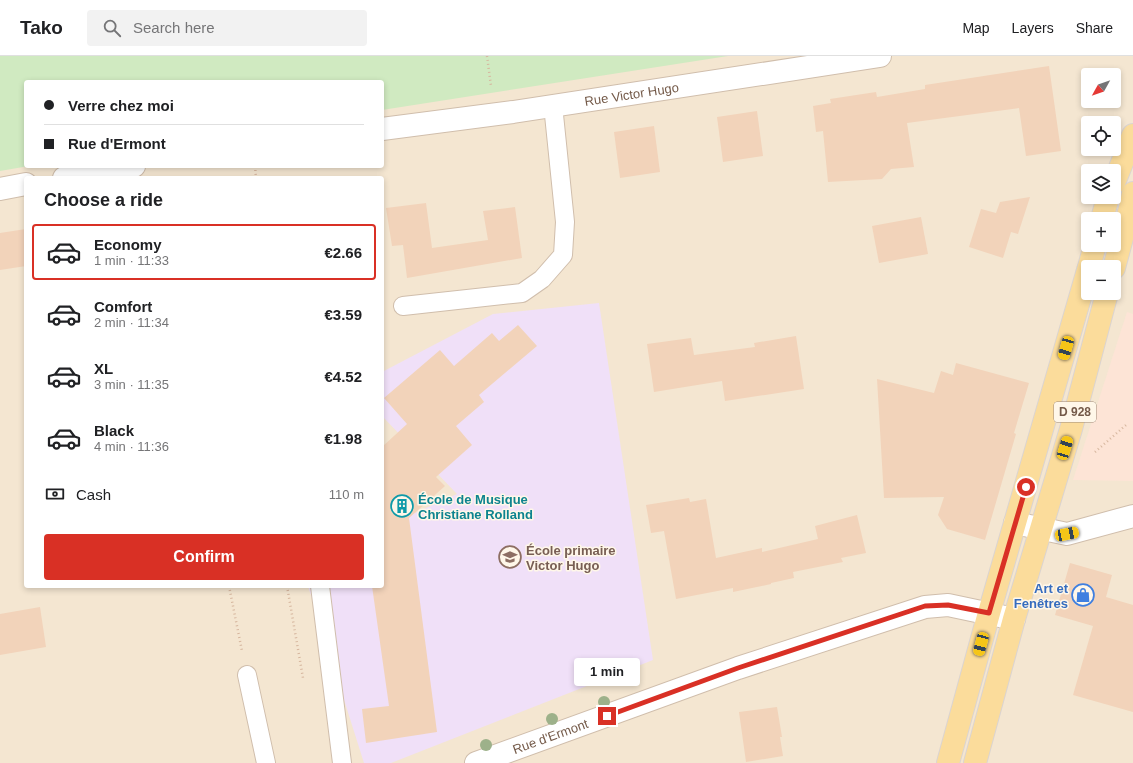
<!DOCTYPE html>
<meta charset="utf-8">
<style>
:root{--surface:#fff;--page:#f2f2f2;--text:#202124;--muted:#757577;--line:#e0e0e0;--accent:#d93025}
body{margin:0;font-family:Helvetica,sans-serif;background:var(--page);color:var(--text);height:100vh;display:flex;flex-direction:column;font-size:15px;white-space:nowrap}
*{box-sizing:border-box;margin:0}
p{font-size:13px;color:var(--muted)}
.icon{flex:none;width:22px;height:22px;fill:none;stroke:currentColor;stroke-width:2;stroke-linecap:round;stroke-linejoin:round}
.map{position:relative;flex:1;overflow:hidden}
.drawer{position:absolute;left:24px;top:120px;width:360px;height:412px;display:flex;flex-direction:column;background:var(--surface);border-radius:4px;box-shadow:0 2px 6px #0003}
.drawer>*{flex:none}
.guide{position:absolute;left:24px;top:24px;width:360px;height:88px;border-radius:4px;box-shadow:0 2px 6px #0003;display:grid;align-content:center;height:88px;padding:0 20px;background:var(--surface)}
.needle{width:26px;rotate:230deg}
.buttons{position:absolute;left:1081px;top:12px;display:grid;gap:8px}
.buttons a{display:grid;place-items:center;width:40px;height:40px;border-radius:4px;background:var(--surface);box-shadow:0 2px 6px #0003;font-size:20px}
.end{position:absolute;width:18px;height:18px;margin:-9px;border:5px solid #d93025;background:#fff;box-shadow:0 0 0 2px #fff}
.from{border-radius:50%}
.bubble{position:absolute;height:28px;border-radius:4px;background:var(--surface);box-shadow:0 2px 6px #0003;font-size:13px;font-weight:600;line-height:28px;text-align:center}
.car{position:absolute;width:12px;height:24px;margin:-12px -6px;border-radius:5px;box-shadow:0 0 3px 1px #0007;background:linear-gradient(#f5c518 24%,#345 0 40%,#f5c518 0 76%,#345 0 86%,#f5c518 0)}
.guide b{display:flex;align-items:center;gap:14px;height:38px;font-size:15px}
.guide b+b{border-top:1px solid var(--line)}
.guide i{width:10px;height:10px;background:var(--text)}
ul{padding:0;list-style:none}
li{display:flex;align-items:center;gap:12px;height:56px;margin:0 8px 6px;padding:0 12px;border:2px solid transparent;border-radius:4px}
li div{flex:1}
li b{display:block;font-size:15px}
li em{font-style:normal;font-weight:600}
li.active{border-color:var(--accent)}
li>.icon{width:36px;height:36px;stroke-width:1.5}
h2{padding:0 20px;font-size:18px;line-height:48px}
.pay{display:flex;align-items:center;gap:10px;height:44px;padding:0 20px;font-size:15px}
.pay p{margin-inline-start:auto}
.primary-button{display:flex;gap:8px;margin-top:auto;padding:8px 20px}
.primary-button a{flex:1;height:46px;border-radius:4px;background:var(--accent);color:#fff;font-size:16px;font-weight:600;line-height:46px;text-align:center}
header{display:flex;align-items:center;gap:24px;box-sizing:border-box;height:56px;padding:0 20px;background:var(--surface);border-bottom:1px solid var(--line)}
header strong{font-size:19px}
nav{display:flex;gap:22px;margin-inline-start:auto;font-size:14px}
.search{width:280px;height:36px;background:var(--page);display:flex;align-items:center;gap:10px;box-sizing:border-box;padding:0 14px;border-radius:4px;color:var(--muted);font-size:15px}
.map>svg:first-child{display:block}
.residential{fill:#f4e6d1;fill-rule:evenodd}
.commercial{fill:#fde4d6}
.education{fill:#f0e0f8}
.green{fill:#d0eac1}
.building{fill:#f2d3ba}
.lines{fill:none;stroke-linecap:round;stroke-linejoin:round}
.service-casing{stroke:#d0beac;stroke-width:20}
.minor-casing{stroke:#d0beac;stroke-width:24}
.tertiary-casing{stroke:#d0beac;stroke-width:24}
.primary-casing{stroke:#dbd4d0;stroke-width:24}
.path{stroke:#d6b69e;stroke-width:2.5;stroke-dasharray:1 3;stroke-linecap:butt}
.service{stroke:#fff;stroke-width:18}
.minor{stroke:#fff;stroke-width:22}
.tertiary{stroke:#fff;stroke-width:22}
.primary{stroke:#fbdc9b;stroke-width:22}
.tree{fill:#9db18a}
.route{stroke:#d93025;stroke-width:5}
.labels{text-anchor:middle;stroke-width:3;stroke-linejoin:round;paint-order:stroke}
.shield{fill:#fff7e9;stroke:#9e8979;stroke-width:1}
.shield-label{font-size:12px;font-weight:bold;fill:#745a49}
.street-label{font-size:13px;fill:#745a49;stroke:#fff7e9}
.culture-label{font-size:13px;font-weight:bold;fill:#0d838f;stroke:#fff7e9;text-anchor:start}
.education-label{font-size:13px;font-weight:bold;fill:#785e54;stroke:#fff7e9;text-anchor:start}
.shop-label{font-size:13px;font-weight:bold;fill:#366cbe;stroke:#fff7e9;text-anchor:end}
</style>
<header>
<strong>Tako</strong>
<div class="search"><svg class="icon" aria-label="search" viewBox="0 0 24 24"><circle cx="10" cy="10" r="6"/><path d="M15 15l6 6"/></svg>Search here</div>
<nav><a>Map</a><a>Layers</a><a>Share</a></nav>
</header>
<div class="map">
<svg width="1133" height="707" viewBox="0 0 1133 707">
<rect width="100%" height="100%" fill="#fcf4e3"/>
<path class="residential" d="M 0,0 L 1133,0 L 1133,707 L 0,707 ZM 1088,19 L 1114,19 L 1114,45 L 1088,45 ZM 26,26 L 382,26 L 382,110 L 26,110 ZM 1088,67 L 1114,67 L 1114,93 L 1088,93 ZM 1088,115 L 1114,115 L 1114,141 L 1088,141 ZM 26,122 L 382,122 L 382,530 L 26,530 ZM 1088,163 L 1114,163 L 1114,189 L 1088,189 ZM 1088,211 L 1114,211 L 1114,237 L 1088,237 Z"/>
<path class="commercial" d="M 1127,256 L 1133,258 L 1133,425 L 1073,424 Z"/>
<path class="education" d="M 599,247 L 653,604 L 391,707 L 364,707 L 308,530 L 382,530 L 382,472 L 457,438 L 382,360 L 382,316 L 493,258 Z"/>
<path class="green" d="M 0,0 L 728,0 L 382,54 L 382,26 L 26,26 L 26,110 L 29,110 L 0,115 Z"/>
<g class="building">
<path d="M 1049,10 L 1061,95 L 1026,100 L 1019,52 L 907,67 L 914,111 L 891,113 L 882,123 L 828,126 L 823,75 L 816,76 L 813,50 L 831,47 L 830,43 L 876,36 L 877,41 L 925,33 L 925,29 Z"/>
<path d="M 757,55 L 763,100 L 723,106 L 717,61 Z"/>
<path d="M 654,70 L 660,116 L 620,122 L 614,76 Z"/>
<path d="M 1030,141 L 1018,178 L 1011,176 L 1003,202 L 969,191 L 981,153 L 996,157 L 1000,146 Z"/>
<path d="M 426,147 L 432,192 L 488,184 L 483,155 L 515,151 L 522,202 L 407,222 L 403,189 L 392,190 L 386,152 Z"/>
<path d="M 921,161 L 928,198 L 879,207 L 872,170 Z"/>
<path d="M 26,173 L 26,210 L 0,214 L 0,177 Z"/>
<path d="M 518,269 L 537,290 L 479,339 L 484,346 L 456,370 L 472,389 L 436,421 L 445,430 L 409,462 L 437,676 L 366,687 L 362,653 L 389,650 L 372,530 L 382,530 L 382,391 L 407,368 L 384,342 L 440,294 L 454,310 L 492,277 L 499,285 Z"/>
<path d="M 796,280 L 804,333 L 725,345 L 722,325 L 654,336 L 647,288 L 691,282 L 694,299 L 755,291 L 754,287 Z"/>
<path d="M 956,307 L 1029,327 L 1014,377 L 1016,378 L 985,484 L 947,473 L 938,459 L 944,441 L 884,442 L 877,323 L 934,337 L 941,315 L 953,319 Z"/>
<path d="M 689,442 L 690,446 L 706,443 L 716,502 L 762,492 L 762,496 L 818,483 L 815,470 L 857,459 L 866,497 L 841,502 L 843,506 L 793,516 L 794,522 L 771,527 L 771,528 L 733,536 L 733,532 L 676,543 L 664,475 L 651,477 L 646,449 Z"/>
<path d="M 1070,507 L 1112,519 L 1106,541 L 1133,549 L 1133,656 L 1073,639 L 1093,570 L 1055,559 Z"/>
<path d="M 40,551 L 46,591 L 0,599 L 0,558 Z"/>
<path d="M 777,651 L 782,681 L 780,681 L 783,700 L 746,706 L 739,656 Z"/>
</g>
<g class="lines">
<g class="service-casing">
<g id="service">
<path d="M 403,250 L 522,237 L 542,223 L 563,199 L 565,166 L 553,49"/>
<path d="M 320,530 L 342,707"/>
<path d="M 247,619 L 266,707"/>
</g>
</g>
<g class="minor-casing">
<g id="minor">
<path id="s1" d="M 382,73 L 513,56 L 880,0"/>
<path d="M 64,122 L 134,110"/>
<path d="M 0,133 L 26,128"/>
</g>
</g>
<g class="tertiary-casing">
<g id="tertiary">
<path d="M 1015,467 L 1067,478 L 1133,460"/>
<path id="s2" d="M 476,707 L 738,612 L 925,551 L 948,549 L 1014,563"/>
</g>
</g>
<g class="primary-casing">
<g id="primary">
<path d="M 1114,127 L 1133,79"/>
<path d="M 1102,163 L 1108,141"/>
<path d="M 1089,211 L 1095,189"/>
<path d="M 1114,212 L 1131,148 L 1133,137"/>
<path d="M 948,707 L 989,557 L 1088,214"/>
<path d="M 975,707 L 1014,563 L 1071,373 L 1107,237"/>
</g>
</g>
<g class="path">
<path d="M 487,0 L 491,30"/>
<path d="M 255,110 L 256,122"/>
<path d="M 1095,396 L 1126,369"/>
<path d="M 229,530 L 242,595"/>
<path d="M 287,530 L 303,622"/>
</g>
<use href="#service" class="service"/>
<use href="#minor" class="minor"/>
<use href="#tertiary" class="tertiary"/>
<use href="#primary" class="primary"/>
</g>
<g class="tree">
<circle cx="604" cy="646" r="6"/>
<circle cx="552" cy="663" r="6"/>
<circle cx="486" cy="689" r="6"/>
</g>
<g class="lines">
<path class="route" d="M 607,660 L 738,612 L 925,550 L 948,549 L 989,557 L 1026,431"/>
</g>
<defs>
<g id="building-ring" transform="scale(1.15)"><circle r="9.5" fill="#fff7e9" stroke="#0f9aa8" stroke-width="1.5"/><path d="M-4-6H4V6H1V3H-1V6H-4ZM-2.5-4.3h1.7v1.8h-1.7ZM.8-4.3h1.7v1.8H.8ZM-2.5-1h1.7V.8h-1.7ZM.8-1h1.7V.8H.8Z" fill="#0f9aa8"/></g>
<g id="school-ring" transform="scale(1.15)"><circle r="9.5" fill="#fff7e9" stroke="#8d6e63" stroke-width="1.5"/><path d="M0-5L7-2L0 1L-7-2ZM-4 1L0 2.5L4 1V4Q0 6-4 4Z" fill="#8d6e63"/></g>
<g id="shop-ring" transform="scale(1.15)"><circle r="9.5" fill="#fff7e9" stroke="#3f7fe0" stroke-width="1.5"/><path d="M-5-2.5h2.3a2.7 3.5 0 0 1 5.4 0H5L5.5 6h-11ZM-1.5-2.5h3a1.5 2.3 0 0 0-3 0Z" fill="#3f7fe0"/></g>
</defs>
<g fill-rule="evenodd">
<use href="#building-ring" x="402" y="450"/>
<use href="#school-ring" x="510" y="501"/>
<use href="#shop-ring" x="1083" y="539"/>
</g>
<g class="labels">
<rect class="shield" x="1054" y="346" width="42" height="20" rx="3"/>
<g class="shield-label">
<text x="1075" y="360">D 928</text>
</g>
<g class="street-label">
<text dy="5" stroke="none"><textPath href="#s1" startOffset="252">Rue Victor Hugo</textPath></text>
<text dy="5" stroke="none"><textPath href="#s2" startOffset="79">Rue d'Ermont</textPath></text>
</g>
<g class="culture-label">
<text x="418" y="448">École de Musique<tspan x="418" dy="15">Christiane Rolland</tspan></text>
</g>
<g class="education-label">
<text x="526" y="499">École primaire<tspan x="526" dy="15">Victor Hugo</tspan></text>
</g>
<g class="shop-label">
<text x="1068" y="537">Art et<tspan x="1068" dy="15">Fenêtres</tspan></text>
</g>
</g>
</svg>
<div class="buttons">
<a><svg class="needle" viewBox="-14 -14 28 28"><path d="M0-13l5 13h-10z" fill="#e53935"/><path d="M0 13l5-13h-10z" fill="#757577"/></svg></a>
<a><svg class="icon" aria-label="locate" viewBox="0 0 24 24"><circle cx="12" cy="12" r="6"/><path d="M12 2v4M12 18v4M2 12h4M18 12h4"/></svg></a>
<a><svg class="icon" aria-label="layers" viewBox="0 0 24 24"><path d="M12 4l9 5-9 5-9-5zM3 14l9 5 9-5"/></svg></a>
<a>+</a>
<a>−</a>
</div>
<i class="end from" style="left:1026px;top:431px"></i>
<i class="end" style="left:607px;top:660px"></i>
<div class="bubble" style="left:574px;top:602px;width:66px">1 min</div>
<i class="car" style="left:1066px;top:292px;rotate:196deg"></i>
<i class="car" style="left:1065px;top:392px;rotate:17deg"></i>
<i class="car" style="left:1067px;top:478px;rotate:79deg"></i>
<i class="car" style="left:981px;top:588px;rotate:195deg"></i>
<div class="guide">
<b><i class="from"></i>Verre chez moi</b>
<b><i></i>Rue d'Ermont</b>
</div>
<section class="drawer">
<h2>Choose a ride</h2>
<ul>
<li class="active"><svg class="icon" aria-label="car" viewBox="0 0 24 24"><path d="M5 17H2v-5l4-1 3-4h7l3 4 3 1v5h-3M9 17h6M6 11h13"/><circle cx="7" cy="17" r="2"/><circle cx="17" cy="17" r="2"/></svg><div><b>Economy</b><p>1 min · 11:33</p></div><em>€2.66</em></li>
<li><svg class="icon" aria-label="car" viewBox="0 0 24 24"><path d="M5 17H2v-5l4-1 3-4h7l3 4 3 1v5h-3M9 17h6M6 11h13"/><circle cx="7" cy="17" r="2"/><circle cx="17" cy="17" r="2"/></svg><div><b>Comfort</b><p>2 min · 11:34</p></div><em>€3.59</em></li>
<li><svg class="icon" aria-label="car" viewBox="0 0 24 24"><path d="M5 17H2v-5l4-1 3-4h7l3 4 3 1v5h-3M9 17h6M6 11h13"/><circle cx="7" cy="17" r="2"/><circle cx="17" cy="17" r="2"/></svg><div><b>XL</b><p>3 min · 11:35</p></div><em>€4.52</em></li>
<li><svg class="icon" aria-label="car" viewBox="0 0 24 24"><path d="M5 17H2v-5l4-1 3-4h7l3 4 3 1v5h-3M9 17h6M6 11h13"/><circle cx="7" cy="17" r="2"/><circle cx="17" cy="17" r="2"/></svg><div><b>Black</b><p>4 min · 11:36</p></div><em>€1.98</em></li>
</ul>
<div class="pay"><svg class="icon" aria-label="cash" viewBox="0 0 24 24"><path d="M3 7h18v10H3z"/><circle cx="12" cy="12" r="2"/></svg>Cash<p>110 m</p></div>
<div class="primary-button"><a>Confirm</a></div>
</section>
</div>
